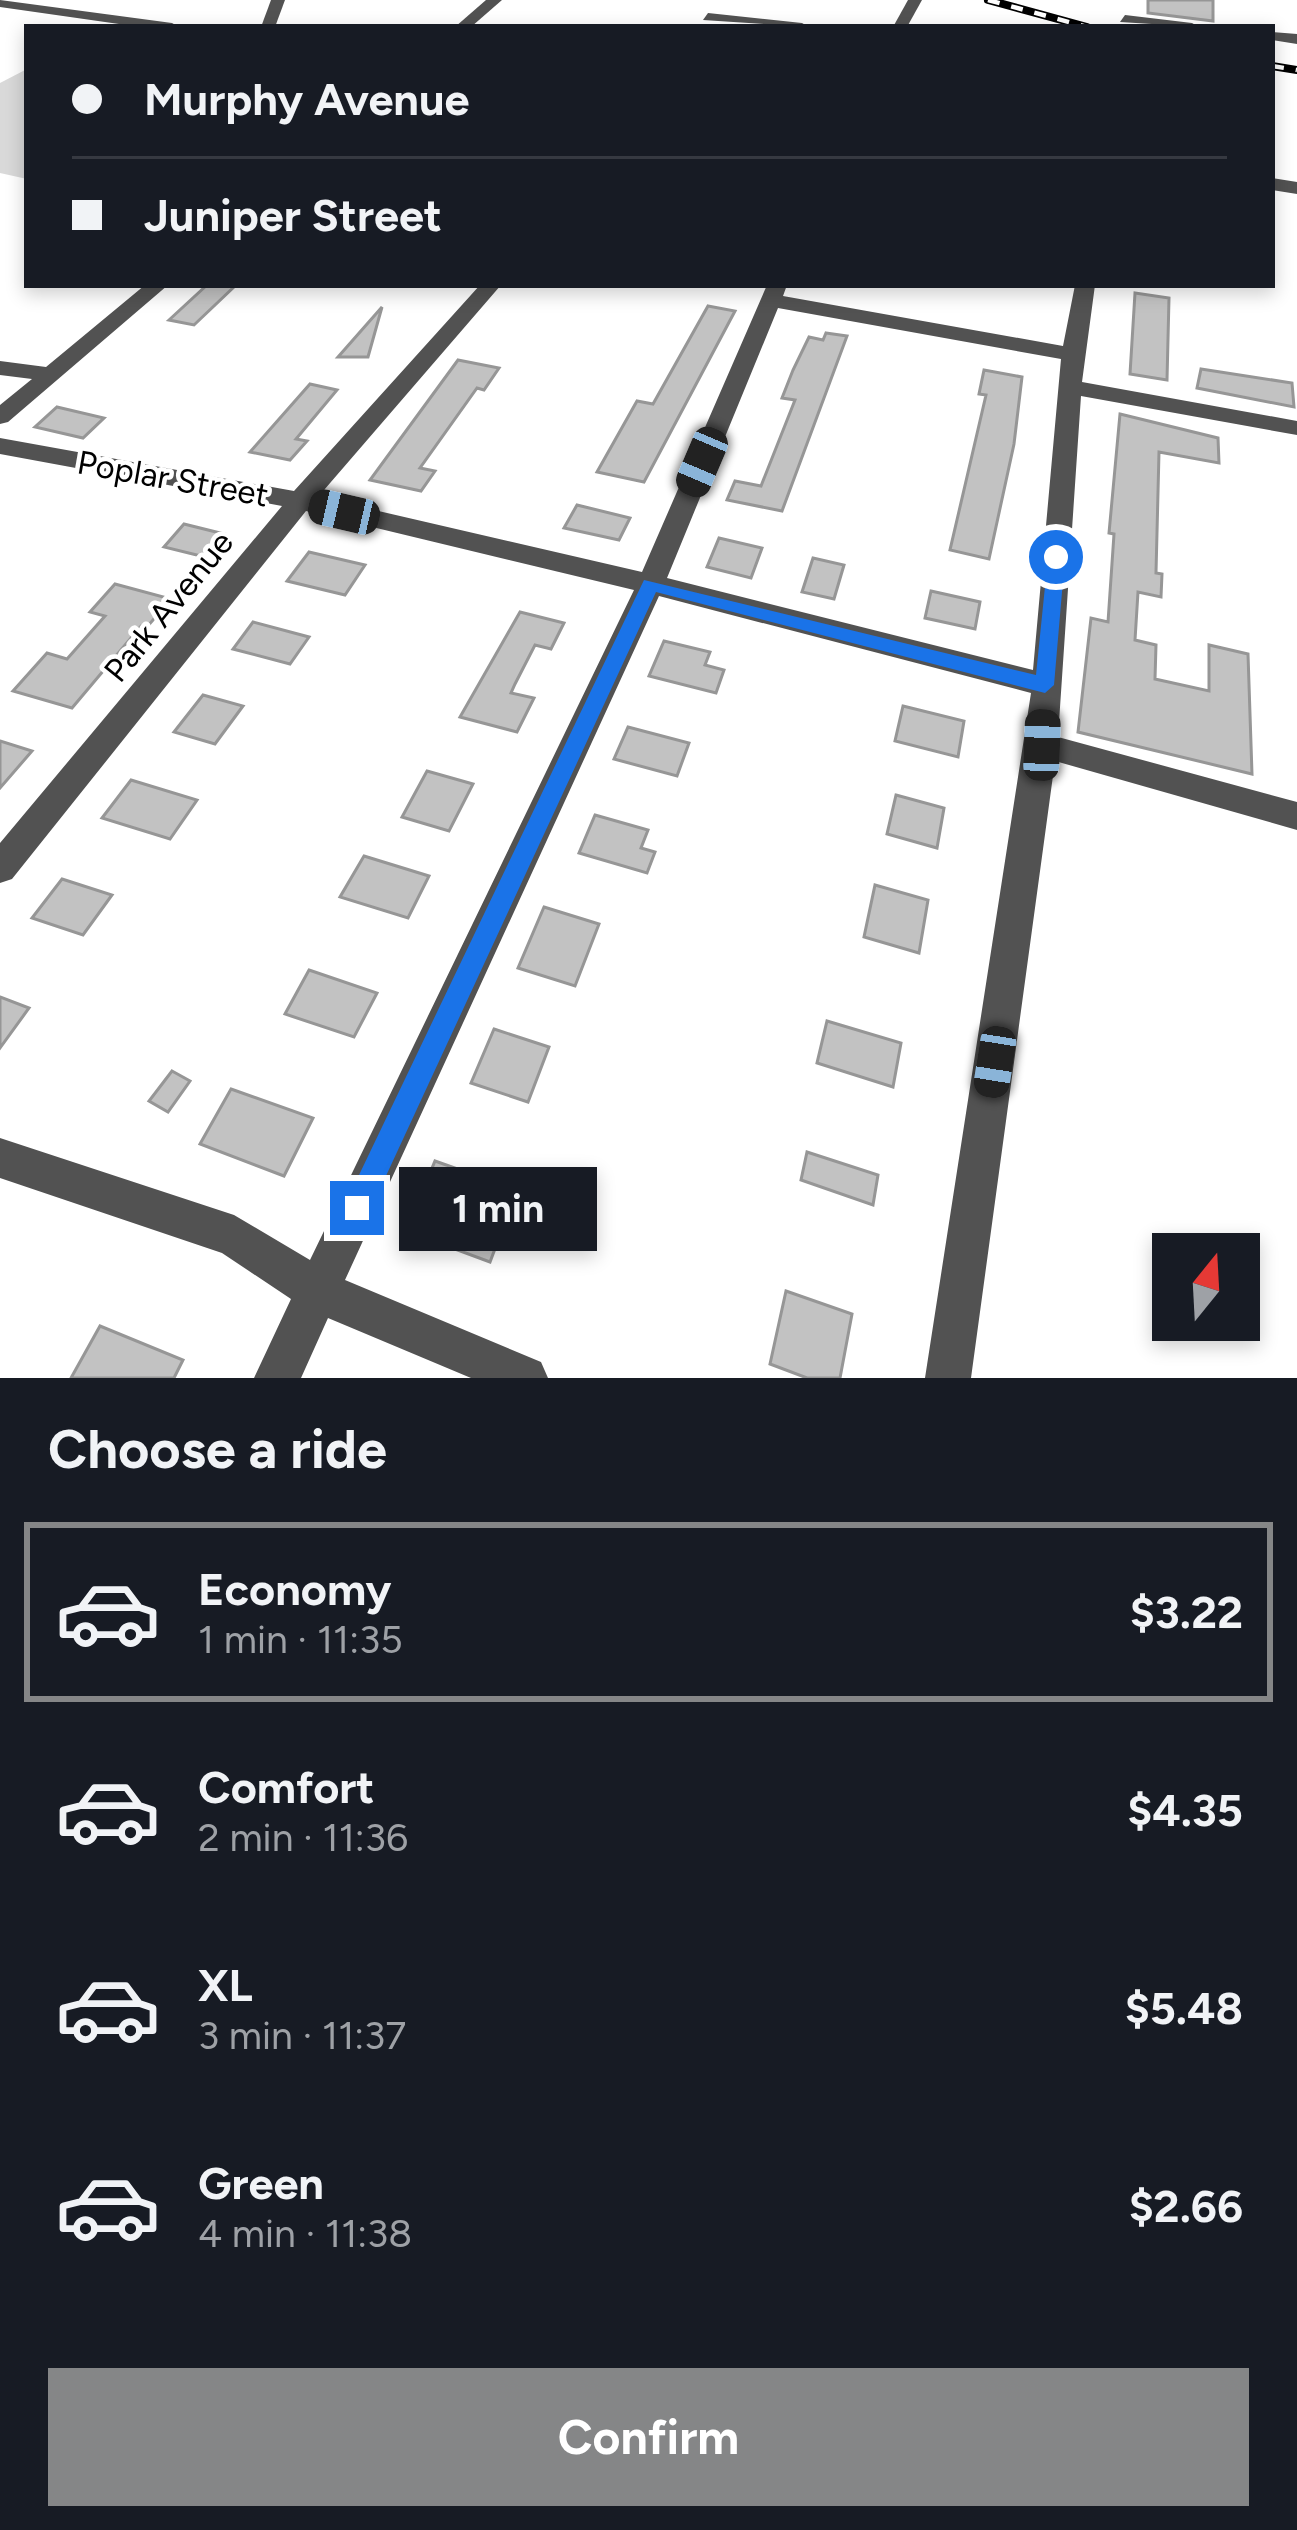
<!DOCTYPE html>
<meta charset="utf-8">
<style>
:root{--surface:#171b24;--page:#242831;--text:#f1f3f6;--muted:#9ea1a6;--line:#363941;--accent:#858687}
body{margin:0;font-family:Figtree,sans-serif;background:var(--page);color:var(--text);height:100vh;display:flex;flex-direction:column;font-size:45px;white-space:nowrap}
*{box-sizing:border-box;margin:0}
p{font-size:39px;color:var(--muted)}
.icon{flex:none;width:66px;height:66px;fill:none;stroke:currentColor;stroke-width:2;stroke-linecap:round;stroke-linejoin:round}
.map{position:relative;height:1378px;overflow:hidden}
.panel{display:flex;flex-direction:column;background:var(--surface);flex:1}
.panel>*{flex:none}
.top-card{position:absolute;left:24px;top:24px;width:1251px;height:264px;border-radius:0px;box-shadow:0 6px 18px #0003;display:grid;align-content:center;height:264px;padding:0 48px;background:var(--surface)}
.needle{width:78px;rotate:18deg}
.tools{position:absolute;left:1152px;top:1233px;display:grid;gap:24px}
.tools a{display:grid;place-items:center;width:108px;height:108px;border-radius:0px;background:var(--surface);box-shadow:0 6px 18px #0003;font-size:60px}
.end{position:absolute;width:54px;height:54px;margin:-27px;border:15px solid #1a73e8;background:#fff;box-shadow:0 0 0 6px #fff}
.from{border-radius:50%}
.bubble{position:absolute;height:84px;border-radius:0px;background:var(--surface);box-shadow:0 6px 18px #0003;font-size:39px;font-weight:700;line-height:84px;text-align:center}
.car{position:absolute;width:36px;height:72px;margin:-36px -18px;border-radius:15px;box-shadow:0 0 9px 3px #0007;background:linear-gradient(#222 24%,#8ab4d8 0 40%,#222 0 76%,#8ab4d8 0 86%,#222 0)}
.top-card b{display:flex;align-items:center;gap:42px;height:114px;font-size:45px}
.top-card b+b{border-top:3px solid var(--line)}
.top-card i{width:30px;height:30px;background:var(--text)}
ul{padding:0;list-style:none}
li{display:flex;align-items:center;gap:36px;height:180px;margin:0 24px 18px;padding:0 24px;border:6px solid transparent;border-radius:0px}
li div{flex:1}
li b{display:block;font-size:45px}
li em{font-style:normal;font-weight:700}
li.on{border-color:var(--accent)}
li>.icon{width:108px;height:108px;stroke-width:1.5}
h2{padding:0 48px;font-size:54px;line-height:144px}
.cta{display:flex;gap:24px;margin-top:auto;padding:24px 48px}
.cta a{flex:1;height:138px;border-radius:0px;background:var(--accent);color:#fff;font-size:48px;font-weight:700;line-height:138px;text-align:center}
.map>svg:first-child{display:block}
.green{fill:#d9d9d9}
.building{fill:#c2c2c2;stroke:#969696;stroke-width:3}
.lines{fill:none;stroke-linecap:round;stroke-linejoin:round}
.minor{fill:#525252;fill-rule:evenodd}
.rail-casing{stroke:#000;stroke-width:8}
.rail{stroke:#fff;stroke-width:4.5;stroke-dasharray:12;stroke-linecap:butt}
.route{fill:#1a73e8}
.labels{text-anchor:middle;stroke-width:9;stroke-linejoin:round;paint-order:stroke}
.street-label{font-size:33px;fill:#000;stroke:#fff}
</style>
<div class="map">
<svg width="1297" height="1378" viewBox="0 0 1297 1378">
<rect width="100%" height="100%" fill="#fff"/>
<path class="green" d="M 27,69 L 27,179 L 0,173 L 0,83 Z"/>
<g class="building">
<path d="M 1148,0 L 1213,0 L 1213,21 L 1148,13 Z"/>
<path d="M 207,285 L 236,285 L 194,325 L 169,320 Z"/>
<path d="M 1135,293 L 1169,298 L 1167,380 L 1130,374 Z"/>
<path d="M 708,306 L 735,311 L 644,482 L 597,472 L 637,401 L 653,404 Z"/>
<path d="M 382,307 L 368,357 L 338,357 Z"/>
<path d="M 826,333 L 847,336 L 782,511 L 727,500 L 735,481 L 761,486 L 795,400 L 782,398 L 793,370 L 809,337 L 823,340 Z"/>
<path d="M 458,360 L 499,368 L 484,390 L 477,388 L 420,468 L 435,471 L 421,491 L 370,480 Z"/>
<path d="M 1201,369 L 1292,383 L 1294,407 L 1197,388 Z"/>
<path d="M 984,370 L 1022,377 L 1014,444 L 989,559 L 950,550 L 986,395 L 979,394 Z"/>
<path d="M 310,384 L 337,390 L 296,439 L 307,441 L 290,460 L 250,452 Z"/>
<path d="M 57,407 L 104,418 L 83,438 L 35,427 Z"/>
<path d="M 1120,414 L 1218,438 L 1219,463 L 1159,452 L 1156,573 L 1162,574 L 1161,597 L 1138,592 L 1135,640 L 1156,645 L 1155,679 L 1209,691 L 1209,645 L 1248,654 L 1252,774 L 1078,732 L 1091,618 L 1108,622 L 1114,534 L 1109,533 Z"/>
<path d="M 577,505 L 630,518 L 619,540 L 564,528 Z"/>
<path d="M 184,524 L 224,534 L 205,557 L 164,547 Z"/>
<path d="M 719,538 L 762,548 L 751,578 L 707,567 Z"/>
<path d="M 309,552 L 365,565 L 345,595 L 287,581 Z"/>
<path d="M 813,558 L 844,565 L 834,599 L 802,592 Z"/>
<path d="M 115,584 L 171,599 L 147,627 L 141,626 L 72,708 L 13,691 L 47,653 L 67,659 L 105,616 L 90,612 Z"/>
<path d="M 931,591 L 980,602 L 975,629 L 925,618 Z"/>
<path d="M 520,612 L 564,623 L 551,649 L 535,645 L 515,684 L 511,693 L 534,698 L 517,732 L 460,717 Z"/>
<path d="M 253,622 L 309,637 L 290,664 L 233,649 Z"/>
<path d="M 664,641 L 710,652 L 705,665 L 724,670 L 716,693 L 649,676 Z"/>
<path d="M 203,695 L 243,706 L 215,744 L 174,732 Z"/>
<path d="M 903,706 L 964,721 L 958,757 L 895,741 Z"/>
<path d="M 628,727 L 689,743 L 677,776 L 614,759 Z"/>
<path d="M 0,741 L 32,751 L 0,788 Z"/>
<path d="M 427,771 L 473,784 L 449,831 L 402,817 Z"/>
<path d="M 131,780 L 197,800 L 170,839 L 102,818 Z"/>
<path d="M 896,795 L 944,808 L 937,848 L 887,834 Z"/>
<path d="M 595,815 L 648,830 L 641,848 L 655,852 L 647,873 L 579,853 Z"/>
<path d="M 364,856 L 429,876 L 408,918 L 340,897 Z"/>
<path d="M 62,879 L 112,895 L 83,935 L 32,918 Z"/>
<path d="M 875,885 L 928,900 L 919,953 L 864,937 Z"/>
<path d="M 544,907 L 599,924 L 575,986 L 518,968 Z"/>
<path d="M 309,970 L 377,993 L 354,1037 L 285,1014 Z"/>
<path d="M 0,997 L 29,1008 L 0,1048 Z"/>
<path d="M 827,1021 L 901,1043 L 893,1087 L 817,1063 Z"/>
<path d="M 494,1029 L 549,1047 L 528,1102 L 471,1083 Z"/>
<path d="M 172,1071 L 190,1081 L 168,1112 L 149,1101 Z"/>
<path d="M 231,1089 L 313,1118 L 284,1176 L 200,1144 Z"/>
<path d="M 807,1152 L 878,1175 L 873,1205 L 801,1180 Z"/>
<path d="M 435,1161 L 517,1190 L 490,1262 L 406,1231 Z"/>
<path d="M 786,1291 L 852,1314 L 840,1378 L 807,1378 L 770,1364 Z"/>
<path d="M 100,1326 L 183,1360 L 174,1378 L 71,1378 Z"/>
</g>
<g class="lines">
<g class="minor">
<path d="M 0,0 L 172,23 L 179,27 L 140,27 L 0,7 Z"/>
<path d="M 271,0 L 285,0 L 275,27 L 261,27 Z"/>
<path d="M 486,0 L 502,0 L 471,27 L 455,27 Z"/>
<path d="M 908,0 L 922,0 L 907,27 L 893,27 Z"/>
<path d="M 708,13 L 802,23 L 809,27 L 703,20 Z"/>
<path d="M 1125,15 L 1192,23 L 1199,27 L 1120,22 Z"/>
<path d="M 1272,32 L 1297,34 L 1297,44 L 1272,40 Z"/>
<path d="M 1272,178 L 1297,182 L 1297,194 L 1272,190 Z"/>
<path d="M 145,285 L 168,285 L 8,422 L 0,424 L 0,405 L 32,379 L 0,375 L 0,361 L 46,367 Z"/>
<path d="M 480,285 L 501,285 L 318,497 L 642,572 L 767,285 L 787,285 L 783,296 L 1063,346 L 1075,285 L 1095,285 L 1082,382 L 1297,421 L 1297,435 L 1081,396 L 1058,737 L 1297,802 L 1297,830 L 1055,761 L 971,1378 L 925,1378 L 1031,693 L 659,596 L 345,1280 L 541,1362 L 548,1378 L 471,1378 L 328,1318 L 301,1378 L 254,1378 L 291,1299 L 222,1253 L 0,1178 L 0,1138 L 234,1215 L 310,1260 L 634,590 L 306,511 L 12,879 L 0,883 L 0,843 L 282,506 L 0,454 L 0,438 L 294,491 ZM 778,308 L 1061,359 L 1033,670 L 667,578 Z"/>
</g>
<g class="rail-casing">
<g id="rail">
<path d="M 988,0 L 1087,27"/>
<path d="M 1272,66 L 1297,70"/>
</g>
</g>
<use href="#rail" class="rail"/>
</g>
<path class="route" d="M 1056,551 L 1065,557 L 1054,685 L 1045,693 L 656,592 L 367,1217 L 357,1221 L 348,1217 L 344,1208 L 348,1198 L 644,580 L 1036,675 L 1048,557 Z"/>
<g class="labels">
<g class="street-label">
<text transform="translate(173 478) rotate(10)" y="12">Poplar Street</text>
<text transform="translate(168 606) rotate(-51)" y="12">Park Avenue</text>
</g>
</g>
</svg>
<div class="tools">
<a><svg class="needle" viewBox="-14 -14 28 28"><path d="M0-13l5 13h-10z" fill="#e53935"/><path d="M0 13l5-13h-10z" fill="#9ea1a6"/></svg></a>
</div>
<i class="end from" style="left:1056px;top:557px"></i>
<i class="end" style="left:357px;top:1208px"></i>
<div class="bubble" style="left:399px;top:1167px;width:198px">1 min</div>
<i class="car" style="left:702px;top:462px;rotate:203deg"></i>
<i class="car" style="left:344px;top:512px;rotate:283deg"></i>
<i class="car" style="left:1042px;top:745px;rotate:2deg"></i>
<i class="car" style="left:995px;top:1062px;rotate:189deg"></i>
<div class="top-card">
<b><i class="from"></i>Murphy Avenue</b>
<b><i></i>Juniper Street</b>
</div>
</div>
<section class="panel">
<h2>Choose a ride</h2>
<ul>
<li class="on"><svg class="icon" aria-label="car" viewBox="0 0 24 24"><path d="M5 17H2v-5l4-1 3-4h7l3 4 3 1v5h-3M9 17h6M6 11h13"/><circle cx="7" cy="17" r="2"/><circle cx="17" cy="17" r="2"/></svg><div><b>Economy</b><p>1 min · 11:35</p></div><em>$3.22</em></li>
<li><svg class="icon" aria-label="car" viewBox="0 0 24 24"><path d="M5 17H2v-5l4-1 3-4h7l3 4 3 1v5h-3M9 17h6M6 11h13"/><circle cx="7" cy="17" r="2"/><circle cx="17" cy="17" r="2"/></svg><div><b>Comfort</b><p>2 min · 11:36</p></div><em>$4.35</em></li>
<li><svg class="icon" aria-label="car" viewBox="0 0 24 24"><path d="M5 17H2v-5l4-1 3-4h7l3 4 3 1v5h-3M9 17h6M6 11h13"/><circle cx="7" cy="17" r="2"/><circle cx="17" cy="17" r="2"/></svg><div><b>XL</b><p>3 min · 11:37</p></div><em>$5.48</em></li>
<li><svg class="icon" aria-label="car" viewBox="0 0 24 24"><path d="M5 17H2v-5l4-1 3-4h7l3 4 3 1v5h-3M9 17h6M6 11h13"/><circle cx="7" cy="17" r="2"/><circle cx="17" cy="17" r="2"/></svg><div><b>Green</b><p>4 min · 11:38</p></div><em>$2.66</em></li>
</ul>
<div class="cta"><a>Confirm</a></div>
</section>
